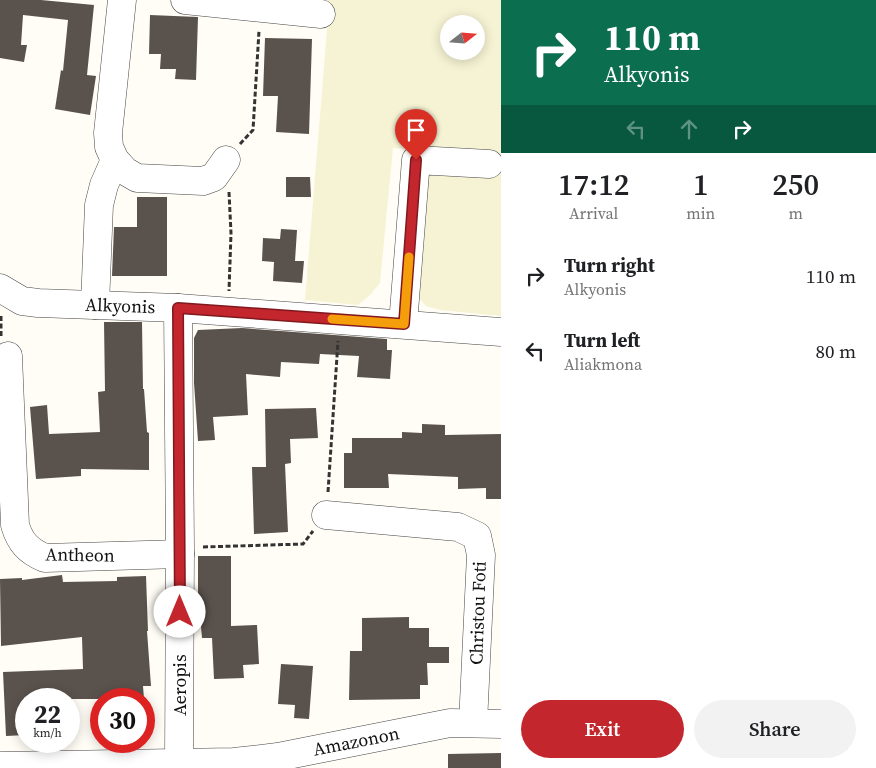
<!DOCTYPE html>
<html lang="en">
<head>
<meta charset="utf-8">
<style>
  body { margin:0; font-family:"Source Serif 4",serif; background:#f2f2f2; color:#202124; height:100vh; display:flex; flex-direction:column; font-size:19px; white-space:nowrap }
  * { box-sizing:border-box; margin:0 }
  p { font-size:16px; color:#757577 }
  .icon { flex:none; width:28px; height:28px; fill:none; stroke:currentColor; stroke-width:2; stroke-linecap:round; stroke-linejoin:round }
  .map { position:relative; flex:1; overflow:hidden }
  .details { display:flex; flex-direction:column; background:#fff; width:375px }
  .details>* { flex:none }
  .guide { background:#0b6e4f; color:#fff; overflow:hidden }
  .needle { width:32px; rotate:73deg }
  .tools { position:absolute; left:440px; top:15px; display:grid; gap:10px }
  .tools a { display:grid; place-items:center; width:45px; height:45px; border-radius:50%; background:#fff; box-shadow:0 2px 12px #0003; font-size:25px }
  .speed { position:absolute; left:15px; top:688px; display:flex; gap:10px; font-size:25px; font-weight:700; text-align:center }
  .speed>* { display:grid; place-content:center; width:65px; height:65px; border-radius:50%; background:#fff; box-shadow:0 2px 12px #0003; line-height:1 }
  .speed small { font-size:12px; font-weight:400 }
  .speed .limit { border:8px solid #d22; background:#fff; color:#111 }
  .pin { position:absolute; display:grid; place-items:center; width:42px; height:42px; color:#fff; margin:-51px -21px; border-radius:50% 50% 50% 0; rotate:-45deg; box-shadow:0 0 5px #0007 }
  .pin .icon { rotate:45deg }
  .me { position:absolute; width:55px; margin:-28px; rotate:0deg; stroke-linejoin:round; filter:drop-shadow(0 0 4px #0008) }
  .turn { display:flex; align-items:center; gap:18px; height:105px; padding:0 20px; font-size:22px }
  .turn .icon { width:65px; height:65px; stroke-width:2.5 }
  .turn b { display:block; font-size:35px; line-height:42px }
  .lanes { display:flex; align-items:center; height:48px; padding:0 20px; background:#0003; justify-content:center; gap:25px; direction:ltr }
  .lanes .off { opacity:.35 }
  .eta { display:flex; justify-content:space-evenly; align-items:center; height:85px; text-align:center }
  .eta b { font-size:30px; font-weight:600; line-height:35px }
  .primary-button { display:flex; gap:10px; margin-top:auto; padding:10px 20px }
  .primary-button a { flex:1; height:58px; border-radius:30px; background:#c4262e; color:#fff; font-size:20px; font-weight:600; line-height:58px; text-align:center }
  .primary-button a+a { background:#f2f2f2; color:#202124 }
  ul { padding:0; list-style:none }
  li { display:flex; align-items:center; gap:15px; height:75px; padding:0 20px }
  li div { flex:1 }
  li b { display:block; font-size:19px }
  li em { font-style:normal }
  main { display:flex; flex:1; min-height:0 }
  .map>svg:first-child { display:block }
</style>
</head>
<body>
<main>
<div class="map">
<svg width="501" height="768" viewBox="0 0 501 768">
  <rect width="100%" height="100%" fill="#fffdf5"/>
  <!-- farmland -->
  <path fill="#f6f3d4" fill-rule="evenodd" d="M287 0H501V316L440 310 426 306 417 296 424 181 432 172 496 156 393 148 380 283 370 295 358 305 305 300 329 5ZM449 24H476V51H449Z"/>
  <!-- building -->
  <g fill="#5a524d">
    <path d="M0 0H41L94 5 87 75 96 76 90 115 55 109 61 70 63 71 68 20 23 15 21 45H27L24 62 0 58Z"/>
    <path d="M150 15 198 17 196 80 175 79 176 69H160L161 54H149Z"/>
    <path d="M265 38 312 39 309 134 276 132 278 96H263Z"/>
    <path d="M286 177H310L311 197H286Z"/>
    <path d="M137 197H167V276H112L114 227H137Z"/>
    <path d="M281 229 297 230 295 261H304L302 283 273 281 274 262 262 261 263 238 280 239Z"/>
    <path d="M104 322H142L143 389H144L147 432 149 433V470L81 469V476L36 479 30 407 47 405 49 434 100 432 98 392 105 391Z"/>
    <path d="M242 328 387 339V350H392L390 379 357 377 359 356 320 354 319 364 281 362 280 377 246 374 248 415 213 417 215 440 198 441 194 383V338L198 330Z"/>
    <path d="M316 408 318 438 290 439 291 463 285 464 288 532 254 534 252 467H266L265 409Z"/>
    <path d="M422 424 445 425V435L501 434V499H486V488L458 489V477L388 474 389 488H344V453H352V438H402V432L422 433Z"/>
    <path d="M198 556H231V626L257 625 259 664 243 665 244 678 214 679 212 638H202L200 615H198Z"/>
    <path d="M62 575 63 582 117 581V577L146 576 148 631H147L151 686H143L144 699H26V735L6 736 3 672 83 669 82 637 1 646 0 579 22 578V580Z"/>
    <path d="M409 617V628H429V647H449V663H427L428 685H420V699L349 700 350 651H362V618Z"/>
    <path d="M281 664 313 666 309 719 294 718 295 705 278 704Z"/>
    <path d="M501 753V768H448V754Z"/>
  </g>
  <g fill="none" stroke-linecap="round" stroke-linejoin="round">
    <!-- minor casing -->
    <g stroke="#444" stroke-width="29">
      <g id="minor">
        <path d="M122 0 108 133 109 147 115 160 125 171 137 178 203 181 214 177 226 160"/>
        <path d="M185 0 321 14"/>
        <path id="s1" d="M0 288 22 301 38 303 178 308 501 332"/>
        <path d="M95 305 99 205 104 185 115 160"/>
        <path d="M178 308 180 548 179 762"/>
        <path d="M403 324 416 160 489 164"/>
        <path d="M8 356 15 525C20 542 28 551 45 558L180 554"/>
        <path d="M326 515 458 527 477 536 481 555 473 723"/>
        <path id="s2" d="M0 766 234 762 278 757 450 723 501 724"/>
      </g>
    </g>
    <!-- path -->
    <g stroke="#333" stroke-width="3" stroke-dasharray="5 2.5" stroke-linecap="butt">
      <path d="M240 144 253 130 259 31"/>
      <path d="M229 192 231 233 229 291"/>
      <path d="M1 336V315"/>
      <path d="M328 492 338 341"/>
      <path d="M203 547 303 544 313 531"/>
    </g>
    <!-- minor -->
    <use href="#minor" stroke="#fff" stroke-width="28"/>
  </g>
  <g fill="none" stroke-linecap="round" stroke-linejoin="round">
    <!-- route casing -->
    <g stroke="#7f191e" stroke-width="12">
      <path id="route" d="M180 612 178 308 404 324 416 160"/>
    </g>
    <!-- route -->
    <use href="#route" stroke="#c4262e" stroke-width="9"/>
    <!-- slow -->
    <path stroke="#f59e0b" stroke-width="9" d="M332 319 404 324 409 257"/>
  </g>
  <g text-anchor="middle" stroke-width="5" stroke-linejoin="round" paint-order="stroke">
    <!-- street labels -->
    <g font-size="18" fill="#111" stroke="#fff">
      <text dy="6" stroke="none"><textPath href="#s1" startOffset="124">Alkyonis</textPath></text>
      <text transform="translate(80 555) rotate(1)" y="6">Antheon</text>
      <text transform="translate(478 613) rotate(-88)" y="6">Christou Foti</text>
      <text transform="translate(180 685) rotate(-90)" y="6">Aeropis</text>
      <text dy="6" stroke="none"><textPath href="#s2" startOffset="358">Amazonon</textPath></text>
    </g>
  </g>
</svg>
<div class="tools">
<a><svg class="needle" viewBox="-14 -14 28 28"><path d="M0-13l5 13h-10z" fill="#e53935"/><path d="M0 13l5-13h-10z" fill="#757577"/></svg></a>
</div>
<div class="speed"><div>22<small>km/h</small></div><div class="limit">30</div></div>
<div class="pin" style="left:416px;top:160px;background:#d93025"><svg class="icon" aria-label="arrive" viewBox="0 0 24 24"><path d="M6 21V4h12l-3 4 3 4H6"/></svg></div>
<svg class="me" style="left:180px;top:612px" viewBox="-20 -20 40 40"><circle r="19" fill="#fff"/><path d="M0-13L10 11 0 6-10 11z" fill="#c4262e"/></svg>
</div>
<section class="details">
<div class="guide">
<div class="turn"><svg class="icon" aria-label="right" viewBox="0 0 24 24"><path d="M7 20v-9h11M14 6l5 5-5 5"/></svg><div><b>110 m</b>Alkyonis</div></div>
<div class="lanes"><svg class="icon off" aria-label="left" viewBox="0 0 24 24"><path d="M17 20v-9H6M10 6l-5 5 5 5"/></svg><svg class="icon off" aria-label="ahead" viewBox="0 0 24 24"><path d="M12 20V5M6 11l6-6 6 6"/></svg><svg class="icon" aria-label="right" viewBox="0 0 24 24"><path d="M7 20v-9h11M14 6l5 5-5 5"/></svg></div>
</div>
<div class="eta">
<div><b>17:12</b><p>Arrival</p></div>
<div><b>1</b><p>min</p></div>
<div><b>250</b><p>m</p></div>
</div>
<ul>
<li><svg class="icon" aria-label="right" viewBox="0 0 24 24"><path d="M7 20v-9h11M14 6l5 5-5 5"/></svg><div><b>Turn right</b><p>Alkyonis</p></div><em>110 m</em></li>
<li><svg class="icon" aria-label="left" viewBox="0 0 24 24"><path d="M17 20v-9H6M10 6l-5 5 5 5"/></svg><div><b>Turn left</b><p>Aliakmona</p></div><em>80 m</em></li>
</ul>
<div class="primary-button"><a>Exit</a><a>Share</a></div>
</section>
</main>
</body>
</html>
